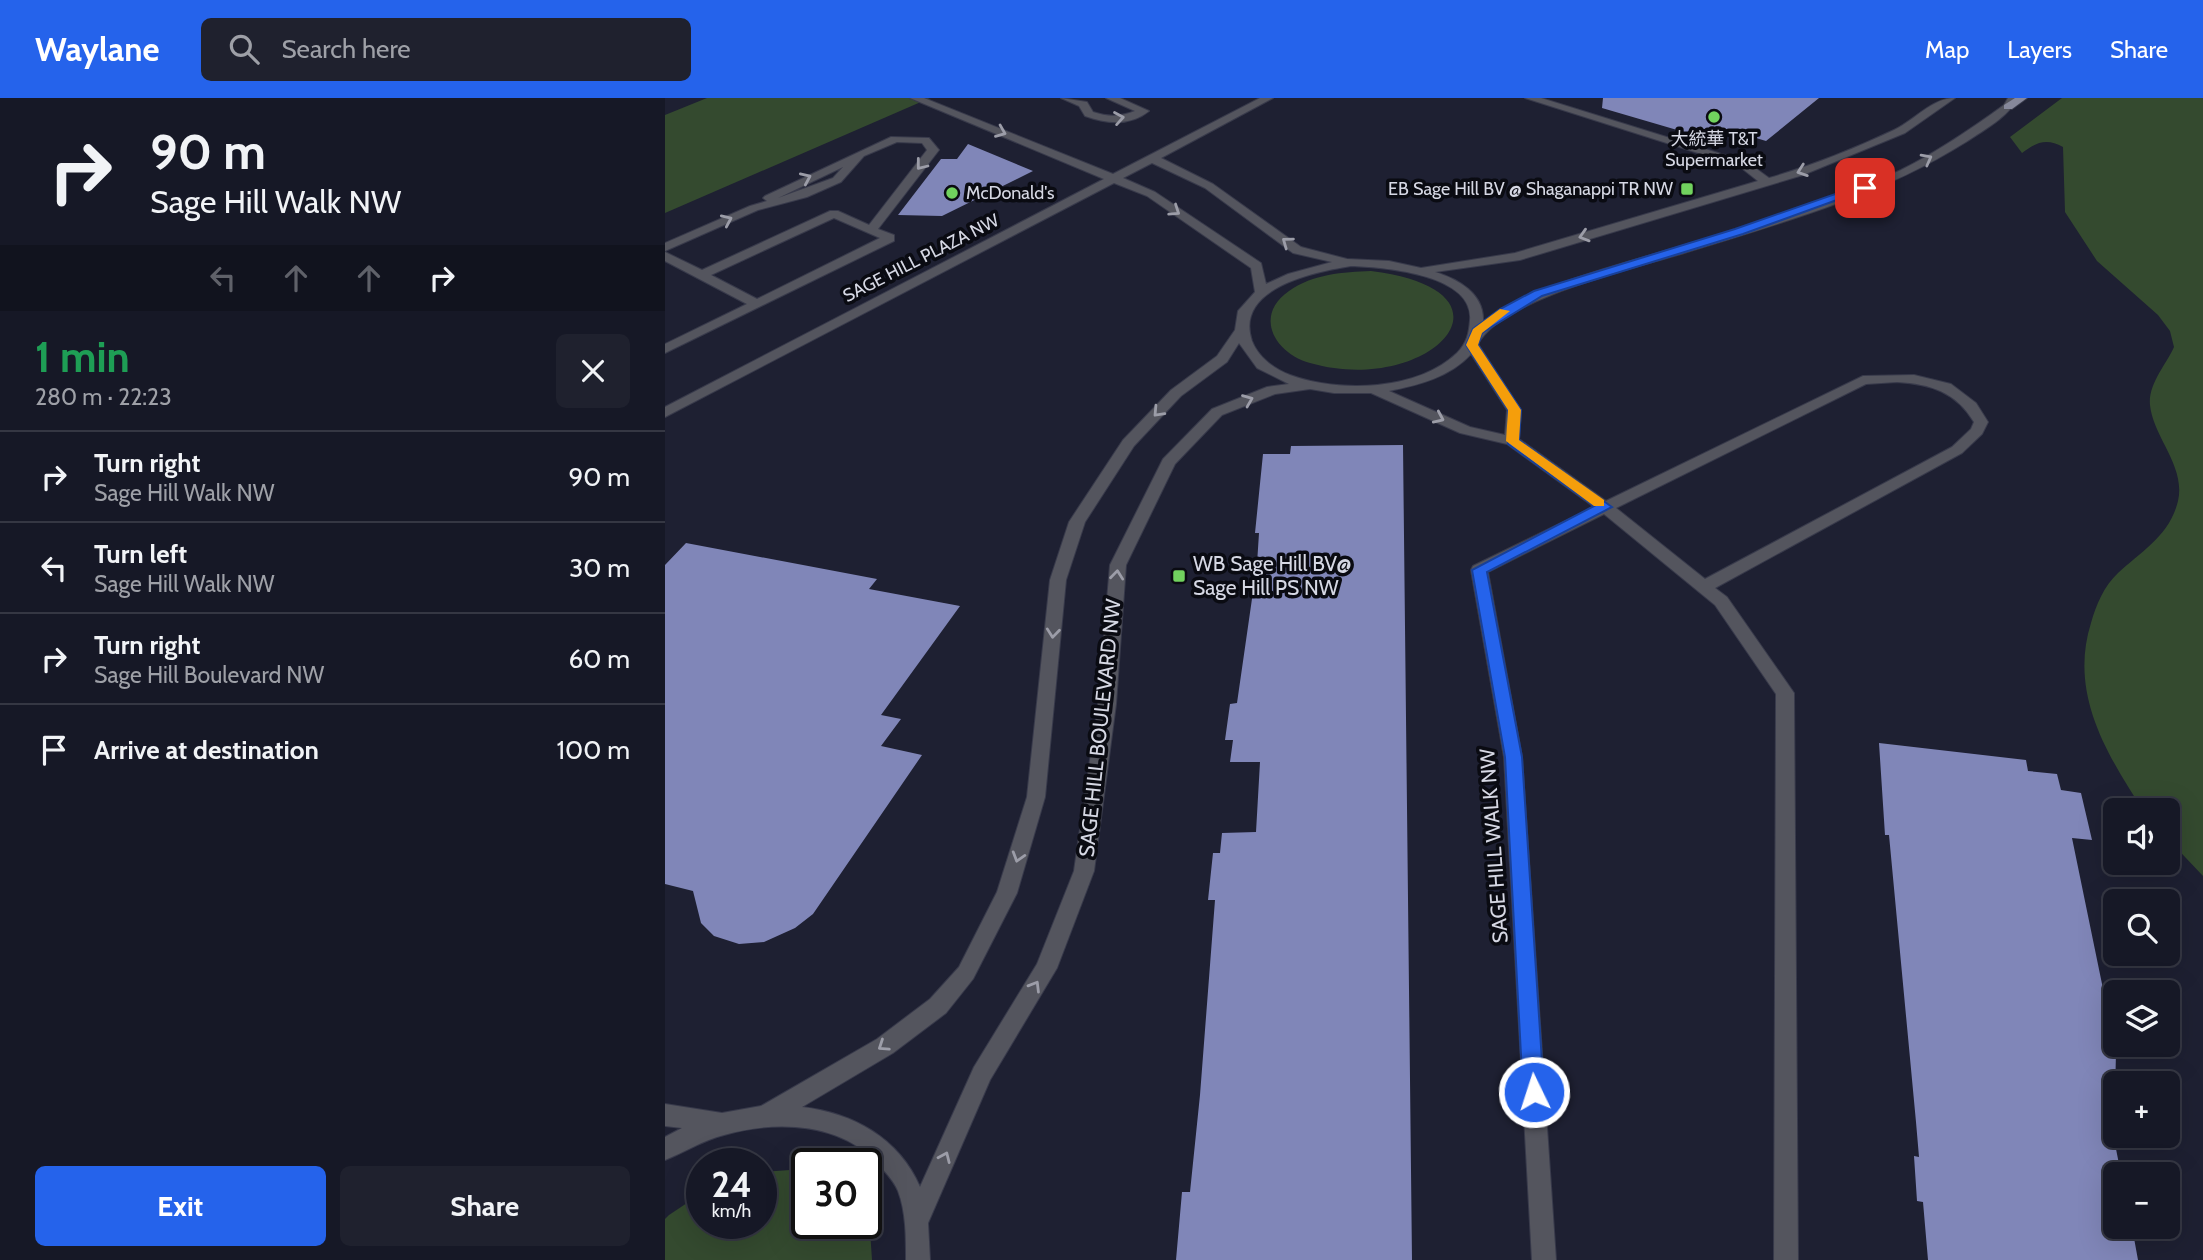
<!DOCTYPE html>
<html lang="en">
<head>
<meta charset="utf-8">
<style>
  body { margin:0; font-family:Cabin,"Noto Sans SC",sans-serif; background:#1f212e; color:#f1f3f6; height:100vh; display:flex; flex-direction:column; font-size:26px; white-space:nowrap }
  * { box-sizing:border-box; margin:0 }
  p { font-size:23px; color:#9ea0a7 }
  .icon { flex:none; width:38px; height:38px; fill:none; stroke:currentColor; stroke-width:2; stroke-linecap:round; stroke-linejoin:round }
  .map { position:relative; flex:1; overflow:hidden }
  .details { display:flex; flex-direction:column; background:#161826; width:665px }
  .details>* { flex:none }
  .guide { background:#161826; color:#f1f3f6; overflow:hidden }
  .tools { position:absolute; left:1438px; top:700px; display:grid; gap:14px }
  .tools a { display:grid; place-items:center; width:77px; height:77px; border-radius:10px; background:#161826; box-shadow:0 7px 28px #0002,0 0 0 2px #353743; font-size:35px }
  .speed { position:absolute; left:21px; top:1050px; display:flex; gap:14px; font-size:35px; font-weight:700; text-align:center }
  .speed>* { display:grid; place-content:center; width:91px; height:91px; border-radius:50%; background:#161826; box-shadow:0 7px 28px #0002,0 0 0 2px #353743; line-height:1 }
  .speed small { font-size:18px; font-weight:400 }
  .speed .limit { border:4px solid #111; border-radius:10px; background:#fff; color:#111 }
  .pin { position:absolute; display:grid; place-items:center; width:60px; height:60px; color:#fff; margin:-30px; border-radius:14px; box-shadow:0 4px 10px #0006 }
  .me { position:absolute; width:77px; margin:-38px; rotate:356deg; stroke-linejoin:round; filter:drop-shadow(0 0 5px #0008) }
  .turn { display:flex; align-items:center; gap:24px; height:147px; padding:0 35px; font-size:32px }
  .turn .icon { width:91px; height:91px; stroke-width:2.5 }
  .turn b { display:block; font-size:49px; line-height:60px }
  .lanes { display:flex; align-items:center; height:66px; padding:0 35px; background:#0003; justify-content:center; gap:35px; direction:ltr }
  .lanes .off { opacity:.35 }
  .round { display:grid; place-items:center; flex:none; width:74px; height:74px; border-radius:10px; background:#1f212e }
  .summary { display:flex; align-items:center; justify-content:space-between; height:119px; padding:0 35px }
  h1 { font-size:42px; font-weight:700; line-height:52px; color:#1e9e55 }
  .primary-button { display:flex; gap:14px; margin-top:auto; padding:14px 35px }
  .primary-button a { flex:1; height:80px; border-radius:10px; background:#2563eb; color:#fff; font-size:28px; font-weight:700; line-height:80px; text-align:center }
  .primary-button a+a { background:#1f212e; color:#f1f3f6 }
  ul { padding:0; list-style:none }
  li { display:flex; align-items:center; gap:21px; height:91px; padding:0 35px; border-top:2px solid #353743 }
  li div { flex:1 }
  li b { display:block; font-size:26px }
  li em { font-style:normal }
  header { display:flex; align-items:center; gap:42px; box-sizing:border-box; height:98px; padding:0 35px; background:#2563eb; color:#fff }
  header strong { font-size:33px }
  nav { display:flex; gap:38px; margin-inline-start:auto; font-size:24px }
  .search { width:490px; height:63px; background:#1f212e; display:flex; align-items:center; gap:18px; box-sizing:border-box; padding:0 24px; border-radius:10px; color:#9ea0a7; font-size:26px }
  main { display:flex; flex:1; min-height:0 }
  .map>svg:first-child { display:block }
</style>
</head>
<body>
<header>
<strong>Waylane</strong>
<div class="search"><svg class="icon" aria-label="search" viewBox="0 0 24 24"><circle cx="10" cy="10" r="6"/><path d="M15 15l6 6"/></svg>Search here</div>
<nav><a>Map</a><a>Layers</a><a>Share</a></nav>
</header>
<main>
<section class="details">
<div class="guide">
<div class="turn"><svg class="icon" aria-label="right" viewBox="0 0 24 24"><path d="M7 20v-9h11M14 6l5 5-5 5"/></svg><div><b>90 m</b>Sage Hill Walk NW</div></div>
<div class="lanes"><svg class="icon off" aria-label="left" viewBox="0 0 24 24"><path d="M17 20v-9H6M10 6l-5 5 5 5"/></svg><svg class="icon off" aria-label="ahead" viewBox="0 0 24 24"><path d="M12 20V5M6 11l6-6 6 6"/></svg><svg class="icon off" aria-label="ahead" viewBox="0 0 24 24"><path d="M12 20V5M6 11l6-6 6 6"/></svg><svg class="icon" aria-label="right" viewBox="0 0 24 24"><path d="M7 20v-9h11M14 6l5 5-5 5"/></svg></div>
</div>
<div class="summary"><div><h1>1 min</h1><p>280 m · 22:23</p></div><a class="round"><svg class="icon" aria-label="close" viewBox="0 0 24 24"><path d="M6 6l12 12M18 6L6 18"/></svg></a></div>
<ul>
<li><svg class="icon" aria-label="right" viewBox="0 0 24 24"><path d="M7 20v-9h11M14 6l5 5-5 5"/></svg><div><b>Turn right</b><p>Sage Hill Walk NW</p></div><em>90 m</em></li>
<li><svg class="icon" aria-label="left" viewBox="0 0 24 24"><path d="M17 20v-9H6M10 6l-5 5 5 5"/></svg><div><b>Turn left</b><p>Sage Hill Walk NW</p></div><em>30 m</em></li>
<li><svg class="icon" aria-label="right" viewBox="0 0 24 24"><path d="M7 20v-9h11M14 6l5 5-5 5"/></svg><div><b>Turn right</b><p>Sage Hill Boulevard NW</p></div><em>60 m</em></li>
<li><svg class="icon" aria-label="arrive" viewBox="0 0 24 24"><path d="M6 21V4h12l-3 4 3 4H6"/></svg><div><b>Arrive at destination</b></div><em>100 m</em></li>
</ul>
<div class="primary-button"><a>Exit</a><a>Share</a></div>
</section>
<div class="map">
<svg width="1538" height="1162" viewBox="0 0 1538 1162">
  <rect width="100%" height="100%" fill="#1e2032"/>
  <!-- green -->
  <g fill="#344a2f">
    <path d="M42 0H265L0 115V17Z"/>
    <path d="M1397 0H1538V778L1503 741V712H1478C1441 655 1404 595 1426 525 1431 507 1439 488 1453 475 1477 453 1505 437 1513 403 1521 368 1488 339 1485 307 1483 286 1501 267 1509 249L1505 233 1493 217 1432 163 1400 114 1398 49C1382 40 1371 44 1357 55L1345 39Z"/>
    <path d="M706 173C866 193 764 299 645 265 610 255 588 218 624 193 648 176 678 174 706 173Z"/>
    <path d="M125 1072 142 1076V1125H201L205 1132 207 1162H0V1121L4 1117 37 1095V1125H96V1074Z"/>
  </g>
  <!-- building -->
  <g fill="#8086b8">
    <path d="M938 0H1154L1101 43 1051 28 1036 39 937 10Z"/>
    <path d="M303 46 368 73 277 118 233 117 276 61H292Z"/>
    <path d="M738 347 747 1162H511L517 1094H525L535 997 550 802H543L548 755H555L557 735 591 734 595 664H565L568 642H560L565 606 572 605 592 466 594 435H590L598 356H625L626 348Z"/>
    <path d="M21 445 212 481 204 491 295 508 216 617 236 621 216 648 257 657 148 816 130 830 99 844 74 846 49 838 36 825 28 793 0 786V467Z"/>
    <path d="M1214 645 1361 662 1363 673 1392 676 1396 692 1416 695 1427 742 1407 740 1451 954 1449 1041 1456 1076H1451V1129H1467L1473 1162H1263L1258 1104 1252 1103 1249 1058 1254 1059 1251 1024 1224 737H1220Z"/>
  </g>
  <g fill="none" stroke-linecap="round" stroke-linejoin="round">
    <!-- minor casing -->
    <g stroke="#383a4b" stroke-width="2">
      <g id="minor">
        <path d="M245 0H259L448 76 595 0H608L496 60 548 86 636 149 682 161 724 163 756 170 850 155 1093 83 1074 68 860 0H876L1082 64 1104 80C1146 68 1189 51 1229 32 1250 22 1267 0 1290 0L1240 35 1138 77 855 162 770 174C793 181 820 196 818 224 877 185 944 170 1010 150 1086 127 1164 106 1236 72 1272 54 1306 31 1339 7L1343 0H1353C1343 19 1319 32 1301 44 1261 69 1220 88 1176 104 1125 123 1072 139 1019 155 971 170 836 201 813 246L856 312 854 341 941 403 1198 278 1249 277 1286 286 1311 305 1323 324 1317 336 1297 355 1050 490 1062 499 1129 595 1133 1162H1109L1111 596 1050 507 939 416 823 474 857 659 891 1162H867L839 659 806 472 808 468 929 409 842 346 795 335 706 295H669L645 291 610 296 557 317 510 366 461 467 451 606 429 773 392 870 325 982 263 1125 265 1162H241C241 1139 241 1114 233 1093 229 1083 221 1075 214 1067 176 1024 111 1022 59 1037 38 1042 20 1054 0 1062V1039L17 1030 0 1028V1006L57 1015 96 1008 212 941 265 901 294 869 332 794 362 699 385 482 404 424 458 342 506 292 552 258 570 232 573 213 590 194 586 170 482 98 449 85 0 319V309L439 81ZM487 65 540 90 628 155 667 164 623 176 601 186 596 165 490 94 458 80ZM686 168C717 169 809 176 805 222 804 235 802 245 792 255 752 293 674 295 625 277 609 271 593 259 587 243 569 190 649 174 686 168ZM574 245 592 270 624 286 602 289 547 311 498 361 445 467 433 606 409 773 372 866 309 969 255 1089C234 1040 188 1015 137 1009L228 955 281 915 308 881 352 795 380 699 401 482 420 424 469 348 516 298 562 264ZM806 256 842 312 840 337 805 329 724 293C754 287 785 279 806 256ZM1232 284C1266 286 1291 294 1309 324L1306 331 1287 349 1040 481 951 410 1201 286Z"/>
        <path d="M396 0 422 4 428 14C443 19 455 19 470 13L441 0H455L484 13C466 28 442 26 420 18L414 8Z"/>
        <path d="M226 39 264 40 274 52 213 131 229 137V143L0 255V246L82 206 0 163V154L37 172 165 113H173L204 127 262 52 257 45 232 44 199 58 176 84 142 99 93 112 0 153V145L85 108 102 103 98 100 100 98ZM178 69 168 80 113 100ZM169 120 215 140 92 201 46 177Z"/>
      </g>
    </g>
    <!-- major casing -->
    <g stroke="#383a4b" stroke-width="2">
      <path id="major" d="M1350 0H1362L1347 11H1339V7Z"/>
    </g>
    <!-- minor -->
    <use href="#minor" fill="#54555e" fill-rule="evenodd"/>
    <!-- major -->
    <use href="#major" fill="#86889b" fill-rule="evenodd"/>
  </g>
  <!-- one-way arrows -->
  <defs><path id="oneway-chevron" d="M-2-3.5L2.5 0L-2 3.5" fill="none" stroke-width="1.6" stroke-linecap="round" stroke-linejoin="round" transform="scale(1.75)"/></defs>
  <g stroke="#9c9da8">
    <use href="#oneway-chevron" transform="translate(454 20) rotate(-10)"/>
    <use href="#oneway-chevron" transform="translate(336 34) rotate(22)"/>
    <use href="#oneway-chevron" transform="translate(1262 61) rotate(-28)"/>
    <use href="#oneway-chevron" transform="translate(256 67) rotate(128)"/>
    <use href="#oneway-chevron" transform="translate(1137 73) rotate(161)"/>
    <use href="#oneway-chevron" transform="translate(141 80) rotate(-24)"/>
    <use href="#oneway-chevron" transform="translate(510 113) rotate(34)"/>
    <use href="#oneway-chevron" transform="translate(62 122) rotate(-24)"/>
    <use href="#oneway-chevron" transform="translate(919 138) rotate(163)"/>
    <use href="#oneway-chevron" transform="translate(622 144) rotate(-144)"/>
    <use href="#oneway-chevron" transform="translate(583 302) rotate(-22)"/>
    <use href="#oneway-chevron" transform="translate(493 314) rotate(133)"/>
    <use href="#oneway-chevron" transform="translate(774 320) rotate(24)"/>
    <use href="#oneway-chevron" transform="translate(452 477) rotate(-84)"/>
    <use href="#oneway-chevron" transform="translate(388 535) rotate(96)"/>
    <use href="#oneway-chevron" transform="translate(353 759) rotate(107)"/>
    <use href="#oneway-chevron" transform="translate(370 888) rotate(-59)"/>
    <use href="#oneway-chevron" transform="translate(218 948) rotate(146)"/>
    <use href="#oneway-chevron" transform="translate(280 1059) rotate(-66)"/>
  </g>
  <!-- route -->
  <path fill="#2563eb" stroke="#184099" stroke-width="2" d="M1196 87 1205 90 1078 136 877 198 817 235 813 247 856 312 854 342 947 409 822 474 857 659 879 994 876 1001 869 1004 861 1001 858 994 840 659 807 472 929 408 843 346V312L801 247 808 231 835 211 869 193 1070 131Z"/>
  <!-- slow -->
  <path fill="#f59e0b" d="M835 211 845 213 817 235 813 247 856 312 854 342 939 402V408H929L841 343 843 312 801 247 808 231Z"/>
  <!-- markers -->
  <g fill="#71d25e" stroke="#0a0b12" stroke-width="2.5">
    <circle cx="1049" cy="19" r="7"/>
    <rect x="1015" y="84" width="14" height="14" rx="3.5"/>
    <circle cx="287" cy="95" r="7"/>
    <rect x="507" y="471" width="14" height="14" rx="3.5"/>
  </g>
  <g text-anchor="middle" stroke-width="7" stroke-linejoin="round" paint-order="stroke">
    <!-- far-poi labels -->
    <g font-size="18" fill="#d6d8e4" stroke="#0a0b12">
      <text x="1049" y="47">大統華 T&amp;T<tspan x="1049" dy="21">Supermarket</tspan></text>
      <text x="1008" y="97" text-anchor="end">EB Sage Hill BV @ Shaganappi TR NW</text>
      <text x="301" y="101" text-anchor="start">McDonald's</text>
    </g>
    <!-- far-street labels -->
    <g font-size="18" fill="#d6d8e4" stroke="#0a0b12">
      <text transform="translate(256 160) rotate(-27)" y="6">SAGE HILL PLAZA NW</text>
    </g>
    <!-- poi labels -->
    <g font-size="21" fill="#d6d8e4" stroke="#0a0b12" text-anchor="start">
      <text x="528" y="473">WB Sage Hill BV@<tspan x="528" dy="24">Sage Hill PS NW</tspan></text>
    </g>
    <!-- street labels -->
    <g font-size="21" fill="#d6d8e4" stroke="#0a0b12">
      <text transform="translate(435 630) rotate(-84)" y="7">SAGE HILL BOULEVARD NW</text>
      <text transform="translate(829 748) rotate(-94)" y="7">SAGE HILL WALK NW</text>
    </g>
  </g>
</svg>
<div class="tools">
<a><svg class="icon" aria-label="sound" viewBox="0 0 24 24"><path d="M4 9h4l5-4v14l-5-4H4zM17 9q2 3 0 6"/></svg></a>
<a><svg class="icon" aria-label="search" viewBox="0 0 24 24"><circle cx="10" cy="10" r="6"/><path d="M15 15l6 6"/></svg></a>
<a><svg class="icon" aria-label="layers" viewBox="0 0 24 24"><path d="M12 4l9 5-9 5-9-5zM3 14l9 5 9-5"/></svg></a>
<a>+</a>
<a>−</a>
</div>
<div class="speed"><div>24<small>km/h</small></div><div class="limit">30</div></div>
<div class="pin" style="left:1200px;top:90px;background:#d93025"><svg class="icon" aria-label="arrive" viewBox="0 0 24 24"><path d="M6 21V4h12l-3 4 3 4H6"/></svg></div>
<svg class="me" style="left:869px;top:994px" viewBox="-20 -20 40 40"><circle r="17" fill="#2563eb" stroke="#fff" stroke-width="3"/><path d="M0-11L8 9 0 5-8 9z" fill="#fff"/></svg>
</div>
</main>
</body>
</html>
